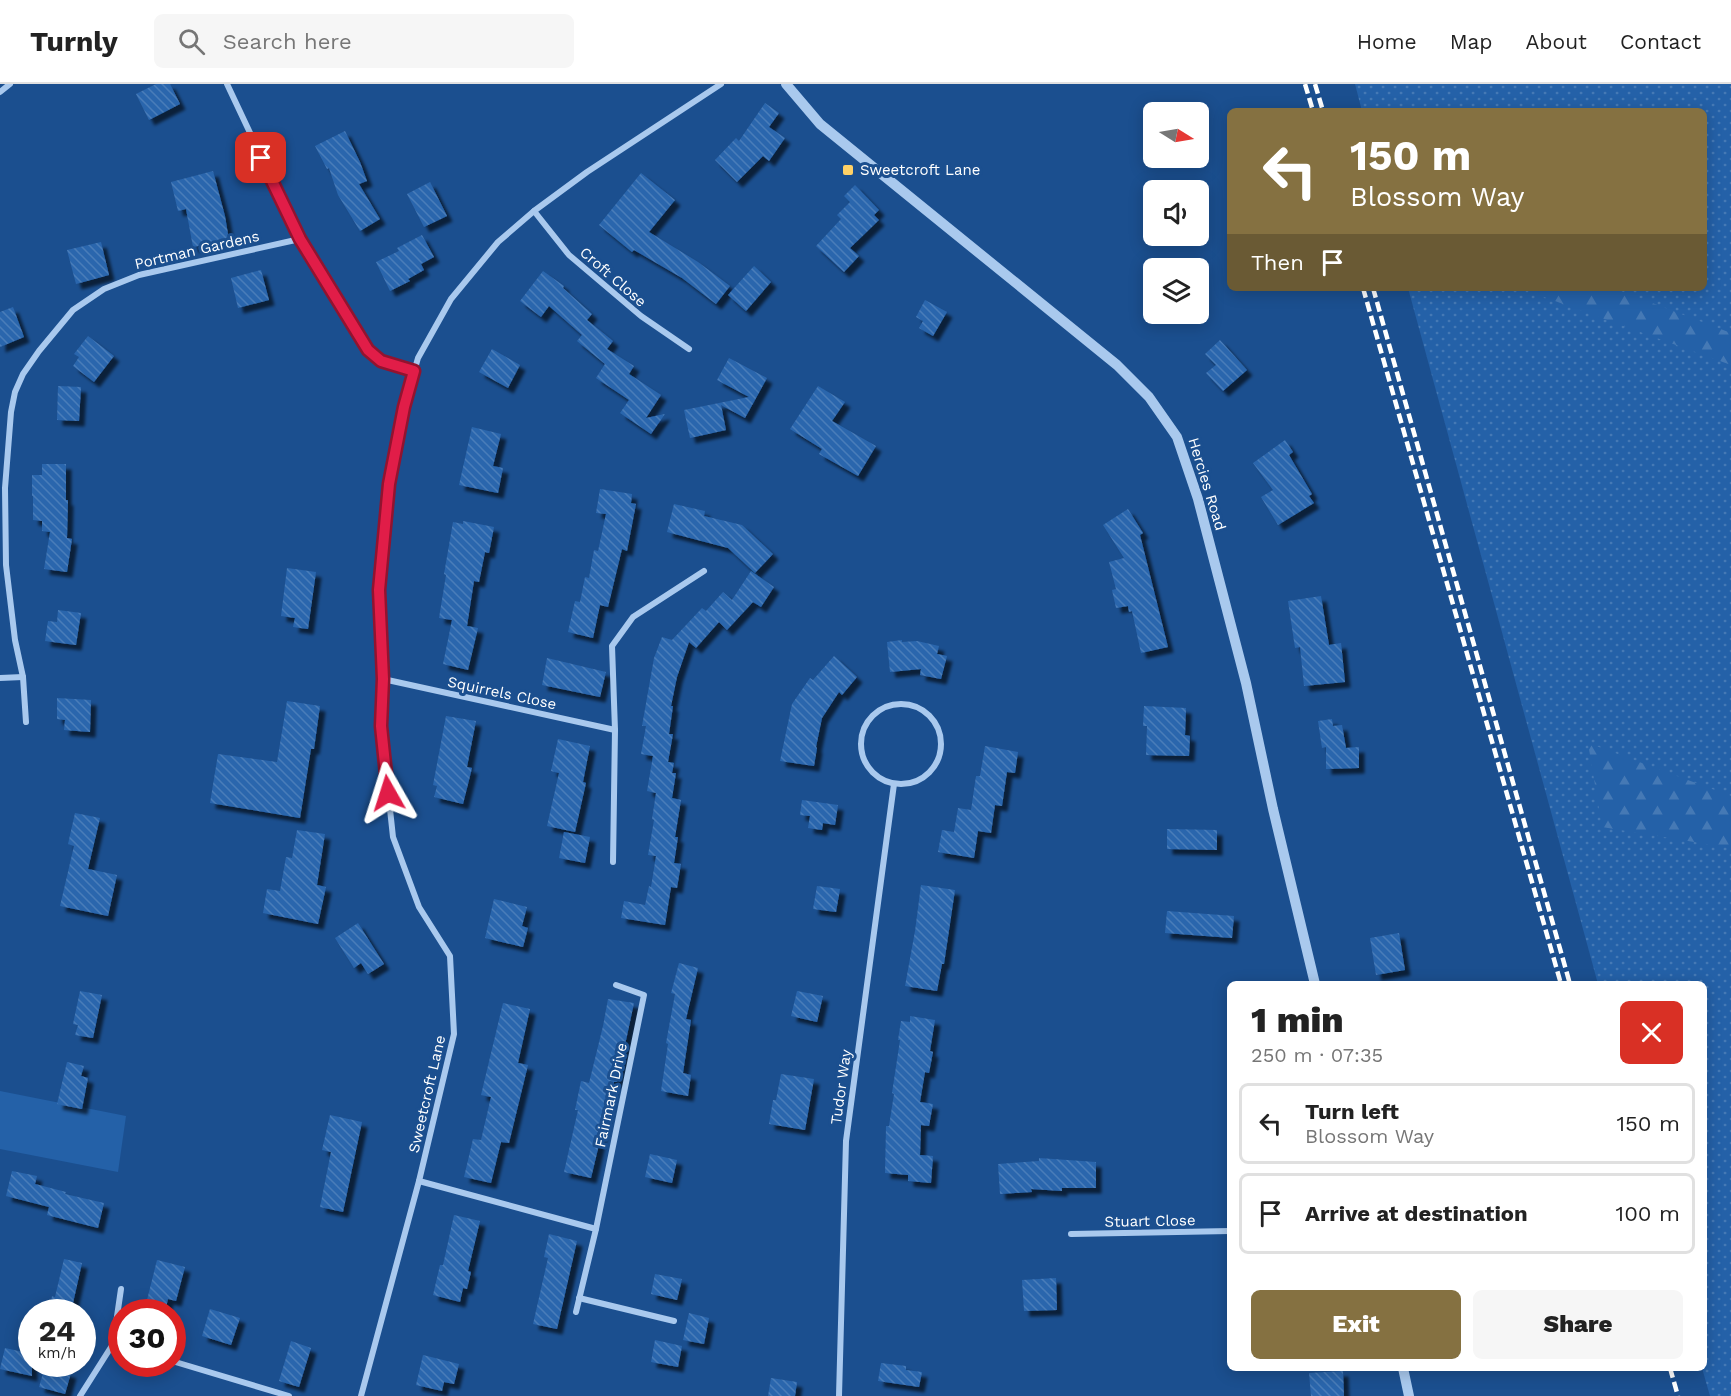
<!DOCTYPE html>
<html lang="en">
<head>
<meta charset="utf-8">
<style>
  body { margin:0; font-family:"Work Sans",sans-serif; background:#f6f6f6; color:#222; height:100vh; display:flex; flex-direction:column; font-size:22px; white-space:nowrap }
  * { box-sizing:border-box; margin:0 }
  p { font-size:20px; color:#767676 }
  .icon { flex:none; width:33px; height:33px; fill:none; stroke:currentColor; stroke-width:2; stroke-linecap:round; stroke-linejoin:round }
  .map { position:relative; flex:1; overflow:hidden }
  .panel { position:absolute; left:1227px; top:897px; width:480px; height:390px; display:flex; flex-direction:column; background:#fff; border-radius:9px; box-shadow:0 3px 15px #0003 }
  .panel>* { flex:none }
  .banner { position:absolute; left:1227px; top:24px; width:480px; height:183px; border-radius:9px; box-shadow:0 3px 15px #0003; background:#857141; color:#fff; overflow:hidden }
  .needle { width:39px; rotate:101deg }
  .controls { position:absolute; left:1143px; top:18px; display:grid; gap:12px }
  .controls a { display:grid; place-items:center; width:66px; height:66px; border-radius:9px; background:#fff; box-shadow:0 3px 15px #0003; font-size:30px }
  .speed { position:absolute; left:18px; top:1215px; display:flex; gap:12px; font-size:30px; font-weight:700; text-align:center }
  .speed>* { display:grid; place-content:center; width:78px; height:78px; border-radius:50%; background:#fff; box-shadow:0 3px 15px #0003; line-height:1 }
  .speed small { font-size:15px; font-weight:400 }
  .speed .limit { border:9px solid #d22; background:#fff; color:#111 }
  .pin { position:absolute; display:grid; place-items:center; width:51px; height:51px; color:#fff; margin:-26px; border-radius:12px; box-shadow:0 3px 9px #0006 }
  .me { position:absolute; width:66px; margin:-33px; rotate:354deg; stroke-linejoin:round; filter:drop-shadow(0 0 4px #0008) }
  .turn { display:flex; align-items:center; gap:21px; height:126px; padding:0 24px; font-size:27px }
  .turn .icon { width:78px; height:78px; stroke-width:2.5 }
  .turn b { display:block; font-size:42px; line-height:51px }
  .then { display:flex; align-items:center; height:57px; padding:0 24px; background:#0003; gap:12px; font-size:22px }
  .round { display:grid; place-items:center; flex:none; width:63px; height:63px; border-radius:9px; background:#f6f6f6 }
  .headline { display:flex; align-items:center; justify-content:space-between; height:102px; padding:0 24px }
  h1 { font-size:36px; font-weight:800; line-height:45px }
  .button { display:flex; gap:12px; margin-top:auto; padding:12px 24px }
  .button a { flex:1; height:69px; border-radius:9px; background:#857141; color:#fff; font-size:24px; font-weight:800; line-height:69px; text-align:center }
  .button a+a { background:#f6f6f6; color:#222 }
  ul { padding:0; list-style:none }
  li { display:flex; align-items:center; gap:18px; height:81px; margin:0 12px 9px; padding:0 12px; border:3px solid #e0e0e0; border-radius:9px }
  li div { flex:1 }
  li b { display:block; font-size:22px }
  li em { font-style:normal }
  header { display:flex; align-items:center; gap:36px; box-sizing:border-box; height:84px; padding:0 30px; background:#fff; border-bottom:2px solid #e0e0e0 }
  header strong { font-size:28px }
  nav { display:flex; gap:33px; margin-inline-start:auto; font-size:21px }
  .search { width:420px; height:54px; background:#f6f6f6; display:flex; align-items:center; gap:15px; box-sizing:border-box; padding:0 21px; border-radius:9px; color:#767676; font-size:22px }
  .map>svg:first-child { display:block }
</style>
</head>
<body>
<header>
<strong>Turnly</strong>
<div class="search"><svg class="icon" aria-label="search" viewBox="0 0 24 24"><circle cx="10" cy="10" r="6"/><path d="M15 15l6 6"/></svg>Search here</div>
<nav><a>Home</a><a>Map</a><a>About</a><a>Contact</a></nav>
</header>
<div class="map">
<svg width="1731" height="1312" viewBox="0 0 1731 1312">
  <defs>
    <pattern id="grass-dots" width="8" height="8" patternUnits="userSpaceOnUse" patternTransform="scale(1.5)"><rect width="8" height="8" fill="#2461a8"/><path d="M2 2h.1M6 6h.1" fill="none" stroke="#4579b5" stroke-width="1.8" stroke-linecap="round"/></pattern>
    <pattern id="forest-firs" width="22" height="20" patternUnits="userSpaceOnUse" patternTransform="scale(1.5)"><rect width="22" height="20" fill="#2461a8"/><path d="M5 1l3.5 6h-7zM16 11l3.5 6h-7z" fill="#4579b5"/></pattern>
    <pattern id="building-back-hatch" width="6" height="6" patternUnits="userSpaceOnUse" patternTransform="scale(1.5)"><rect width="6" height="6" fill="#2a66ad"/><path d="M-1 5l2 2M0 0l6 6M5-1l2 2" fill="none" stroke="#4a7db9"/></pattern>
    <filter id="shadow"><feDropShadow dx="5.5" dy="5.5" stdDeviation="1.5" flood-color="#0009"/></filter>
  </defs>
  <rect width="100%" height="100%" fill="#1b4f8f"/>
  <!-- grass -->
  <path fill="url(#grass-dots)" d="M1355 0H1731V1312H1710L1702 1284H1704V900H1598L1408 204H1704V27H1362Z"/>
  <!-- forest -->
  <g fill="url(#forest-firs)">
    <path d="M1519 204H1613L1731 249V281Z"/>
    <path d="M1588 659 1731 712V764L1602 743Z"/>
  </g>
  <!-- park -->
  <path fill="#2461a8" d="M0 1007 126 1032 118 1088 0 1065Z"/>
  <!-- building -->
  <g fill="url(#building-back-hatch)" filter="url(#shadow)">
    <path d="M156 0H170L180 20 149 36 136 10Z"/>
    <path d="M765 19 779 29 769 43 785 54 769 77 763 72 737 98 715 76 736 54 739 57Z"/>
    <path d="M345 47 360 78 367 97 359 100 380 135 360 147 338 111 329 84 327 85 315 62Z"/>
    <path d="M213 87 225 132 229 156 193 163 186 125 178 127 171 98Z"/>
    <path d="M641 89 675 116 649 148 698 178 730 202 716 220 682 194 634 166 632 168 599 141Z"/>
    <path d="M430 98 447 132 424 143 407 110Z"/>
    <path d="M855 101 879 126 874 131 879 136 850 164 859 172 844 188 816 162 841 135 837 131 850 118 844 112Z"/>
    <path d="M422 151 434 173 421 180 424 186 408 195 410 197 390 207 376 178 399 167 397 164Z"/>
    <path d="M101 158 109 191 76 200 67 166Z"/>
    <path d="M754 182 771 198 746 227 728 211Z"/>
    <path d="M261 186 269 216 238 224 231 194Z"/>
    <path d="M543 187 564 202 563 204 592 230 587 236 613 257 607 265 634 282 629 290 661 311 646 334 665 330 651 350 620 329 629 316 596 294 605 280 577 257 582 251 549 222 541 233 520 217Z"/>
    <path d="M925 216 947 228 933 252 919 244 923 237 916 233Z"/>
    <path d="M13 223 24 253 0 263V228Z"/>
    <path d="M88 252 114 272 94 298 73 282 79 273 74 270Z"/>
    <path d="M1220 256 1247 286 1223 307 1206 289 1216 281 1205 270Z"/>
    <path d="M492 265 520 281 508 304 479 288Z"/>
    <path d="M729 274 767 294 745 334 721 321 726 346 690 354 684 326 749 313 717 296Z"/>
    <path d="M58 302 81 303 79 337 57 336Z"/>
    <path d="M818 302 845 318 832 337 876 362 858 392 819 370 822 365 790 345Z"/>
    <path d="M472 343 501 350 493 382 503 384 498 409 459 401Z"/>
    <path d="M1285 356 1293 368 1289 371 1312 410 1309 412 1314 419 1278 441 1261 413 1273 406 1253 379Z"/>
    <path d="M42 380H66V416H68L67 454 72 455 67 488 44 485 50 448 42 447V437L33 436V412H32V391H42Z"/>
    <path d="M600 405 632 410 631 419 636 420 627 467 622 465 608 523 600 521 593 554 568 548 575 517 580 518 585 493 589 494 594 466 598 467 606 430 596 429Z"/>
    <path d="M674 420 705 427 704 432 742 441 773 470 755 489 728 464 667 448Z"/>
    <path d="M1128 425 1143 449 1140 451 1168 563 1141 569 1132 527 1129 528 1128 522 1116 524 1112 506 1116 505 1109 478 1124 474 1103 441Z"/>
    <path d="M463 437 494 443 489 469 485 468 479 498 474 497 467 542 478 544 468 586 443 580 452 536 439 534 446 491 444 490 453 438 463 440Z"/>
    <path d="M287 484 316 488 308 545 293 543 295 534 281 532Z"/>
    <path d="M751 487 774 503 761 523 753 518 727 546 719 538 696 564 689 558 677 593 671 622H673L669 650H673L668 678 674 679 672 689H676L672 714 681 716 675 753H678L674 779 681 780 677 804 671 803 665 841 621 834 624 817 645 821 649 802 651 803 656 772 648 771 654 736 652 735 656 709 647 707 653 672 641 670 646 642H642L654 574 662 553 672 556 702 524 706 527 723 508 732 516Z"/>
    <path d="M1321 512 1329 561 1341 559 1345 598 1304 602 1300 563 1295 564 1288 517Z"/>
    <path d="M58 526 81 529 76 561 45 557 48 537 57 538Z"/>
    <path d="M902 556V558L917 557 939 562 937 570 947 572 941 595 920 591 921 585 890 588 887 558Z"/>
    <path d="M834 572 857 593 842 611 839 608 822 634 816 663 817 664 814 682 780 677 792 620 810 594 813 596Z"/>
    <path d="M547 574 606 588 600 613 542 601Z"/>
    <path d="M57 614 91 616 90 648 64 646 65 636 57 635Z"/>
    <path d="M287 617 320 622 314 665H311L300 734 210 719 218 670 277 678Z"/>
    <path d="M1144 622 1186 624 1185 651 1190 652 1189 672 1146 671 1147 642H1143Z"/>
    <path d="M446 632 476 637 467 683 472 684 463 720 434 713 437 702 433 701Z"/>
    <path d="M1332 635 1333 642 1342 641 1346 664 1359 663V684L1326 685V663L1322 664 1318 637Z"/>
    <path d="M558 655 590 662 583 698 586 699 575 748 547 742 559 689 551 687Z"/>
    <path d="M985 662 1018 668 1015 689 1007 688 1002 722 995 721 991 749 978 747 974 774 938 768 942 746 954 748 958 724 971 726 976 692H980Z"/>
    <path d="M802 716 838 721 835 741 823 739 822 746 808 744 810 732 800 731Z"/>
    <path d="M75 729 100 734 88 785 117 791 108 832 60 822 74 762 68 760Z"/>
    <path d="M1167 745 1217 746V766L1167 765Z"/>
    <path d="M297 746 325 750 317 801 326 803 318 840 263 829 267 805 280 807 286 773 292 774Z"/>
    <path d="M564 748 590 753 585 779 559 774Z"/>
    <path d="M921 801 955 806 944 880H942L937 907 905 902 915 847Z"/>
    <path d="M817 802 840 805 836 828 813 825Z"/>
    <path d="M494 815 527 823 522 842 528 844 523 863 485 854Z"/>
    <path d="M1167 827 1234 832 1232 854 1165 849Z"/>
    <path d="M358 839 384 880 368 890 361 879 354 884 335 854Z"/>
    <path d="M1399 849 1405 886 1376 891 1370 854Z"/>
    <path d="M679 879 698 884 686 935 691 936 683 989 691 991 688 1012 661 1007 668 960 666 959 675 910 671 909Z"/>
    <path d="M80 907 102 911 93 954 75 951 78 941 73 940Z"/>
    <path d="M797 907 823 912 817 938 791 932Z"/>
    <path d="M608 915 634 919 622 975 617 998H614L591 1094 564 1088 578 1026H575L581 997 589 999 603 942Z"/>
    <path d="M503 919 530 925 518 979 528 981 509 1059 501 1058 491 1099 464 1093 473 1055 481 1056 491 1013 481 1011Z"/>
    <path d="M910 932 935 936 930 967 933 968 929 989 925 988 920 1018 933 1020 929 1042 921 1041 920 1071 933 1072 931 1099 908 1097V1091L885 1089 886 1042H889L894 1010 892 1009 900 956H898L901 937 910 938Z"/>
    <path d="M67 978 84 982 81 992 88 994 82 1025 57 1020Z"/>
    <path d="M781 990 814 995 805 1046 769 1040 773 1016H776Z"/>
    <path d="M330 1031 362 1038 343 1128 320 1123 331 1068 322 1066Z"/>
    <path d="M650 1070 677 1076 672 1099 645 1093Z"/>
    <path d="M1039 1074 1096 1078V1104H1062V1107L1031 1105 1032 1108 1000 1110 998 1080 1039 1077Z"/>
    <path d="M12 1087 37 1092 35 1100 66 1108 65 1110 104 1119 98 1144 47 1131 49 1123 6 1112Z"/>
    <path d="M454 1131 480 1137 468 1187 471 1188 467 1205 463 1204 460 1218 433 1211 440 1181H443Z"/>
    <path d="M549 1150 577 1157 557 1245 533 1240 548 1174 544 1173Z"/>
    <path d="M64 1175 82 1179 71 1228H49L52 1212 55 1213Z"/>
    <path d="M157 1176 185 1183 176 1217 168 1215 165 1228H144Z"/>
    <path d="M655 1190 682 1195 677 1216 651 1210Z"/>
    <path d="M1056 1194 1057 1226 1024 1227 1022 1196Z"/>
    <path d="M210 1225 240 1234 231 1261 202 1252Z"/>
    <path d="M689 1229 709 1234 704 1260 683 1256Z"/>
    <path d="M655 1256 682 1262 678 1283 651 1278Z"/>
    <path d="M291 1257 311 1264 299 1303 279 1297Z"/>
    <path d="M5 1264 32 1270V1292L0 1285Z"/>
    <path d="M423 1271 459 1280 454 1300 444 1298 442 1307 416 1301Z"/>
    <path d="M881 1279 906 1282V1286L922 1288 919 1303 878 1297Z"/>
    <path d="M45 1282 71 1289 65 1310 39 1303Z"/>
    <path d="M1343 1287 1344 1312H1311L1309 1289Z"/>
    <path d="M771 1294 797 1298 795 1312H768Z"/>
  </g>
  <g fill="none" stroke-linecap="round" stroke-linejoin="round">
    <!-- minor -->
    <g stroke="#a9c9ee" stroke-width="6">
      <path d="M227 0 300 155 368 266 381 277 414 287"/>
      <path d="M0 8 10 0"/>
      <path d="M534 127 569 171 641 232 689 265"/>
      <path d="M0 594 23 593"/>
      <path d="M383 595 615 646"/>
      <circle cx="901" cy="660" r="40"/>
      <path d="M26 638 23 593 15 556 6 481 5 404 11 328 15 308 23 290 39 267 73 226 104 205 139 191 300 155"/>
      <path d="M613 778 615 646 612 562 633 533 704 487"/>
      <path d="M419 1097 596 1145"/>
      <path d="M1071 1150 1230 1147"/>
      <path d="M579 1214 674 1237"/>
      <path d="M576 1228 596 1145 644 911 616 901"/>
      <path d="M113 1260 121 1205"/>
      <path d="M172 1277 289 1312"/>
      <path d="M80 1312 113 1260 122 1262"/>
      <path d="M361 1312 419 1097 454 950 450 872 419 823 393 753 381 642 383 595 379 506 389 400 404 323 418 274 451 215 498 158 534 127 587 88 721 0"/>
      <path d="M839 1312 846 1057 894 700"/>
    </g>
    <!-- tertiary -->
    <g stroke="#a9c9ee" stroke-width="10">
      <path d="M786 0 820 40 1117 281 1149 313 1177 353 1198 415 1246 599 1273 725 1315 900"/>
      <path d="M1403 1284 1409 1312"/>
    </g>
    <!-- rail -->
    <g stroke="#fff" stroke-width="4.5" stroke-dasharray="10 4.5" stroke-linecap="butt">
      <path d="M1305 0 1313 27"/>
      <path d="M1315 0 1323 27"/>
      <path d="M1363 204 1561 900"/>
      <path d="M1373 204 1570 900"/>
      <path d="M1670 1284 1678 1312"/>
    </g>
  </g>
  <g fill="none" stroke-linecap="round" stroke-linejoin="round">
    <!-- route casing -->
    <g stroke="#92132f" stroke-width="15">
      <path id="route" d="M261 74 300 155 368 266 381 277 414 287 404 323 389 400 379 506 383 595 381 642 388 709"/>
    </g>
    <!-- route -->
    <use href="#route" stroke="#e11d48" stroke-width="10"/>
  </g>
  <!-- markers -->
  <rect fill="#ffd166" stroke="#1b4f8f" stroke-width="2" x="842" y="80" width="12" height="12" rx="3"/>
  <g text-anchor="middle" stroke-width="6" stroke-linejoin="round" paint-order="stroke">
    <!-- poi labels -->
    <g font-size="15" fill="#fff" stroke="#1b4f8f" text-anchor="start">
      <text x="860" y="91">Sweetcroft Lane</text>
    </g>
    <!-- street labels -->
    <g font-size="15" fill="#fff" stroke="#1b4f8f">
      <text transform="translate(197 166) rotate(-13)" y="5">Portman Gardens</text>
      <text transform="translate(613 193) rotate(41)" y="5">Croft Close</text>
      <text transform="translate(1207 400) rotate(73)" y="5">Hercies Road</text>
      <text transform="translate(502 609) rotate(12)" y="5">Squirrels Close</text>
      <text transform="translate(841 1003) rotate(-82)" y="5">Tudor Way</text>
      <text transform="translate(427 1010) rotate(-77)" y="5">Sweetcroft Lane</text>
      <text transform="translate(611 1011) rotate(-78)" y="5">Fairmark Drive</text>
      <text transform="translate(1150 1137) rotate(-1)" y="5">Stuart Close</text>
    </g>
  </g>
</svg>
<div class="controls">
<a><svg class="needle" viewBox="-14 -14 28 28"><path d="M0-13l5 13h-10z" fill="#e53935"/><path d="M0 13l5-13h-10z" fill="#767676"/></svg></a>
<a><svg class="icon" aria-label="sound" viewBox="0 0 24 24"><path d="M4 9h4l5-4v14l-5-4H4zM17 9q2 3 0 6"/></svg></a>
<a><svg class="icon" aria-label="layers" viewBox="0 0 24 24"><path d="M12 4l9 5-9 5-9-5zM3 14l9 5 9-5"/></svg></a>
</div>
<div class="speed"><div>24<small>km/h</small></div><div class="limit">30</div></div>
<div class="pin" style="left:261px;top:74px;background:#d93025"><svg class="icon" aria-label="arrive" viewBox="0 0 24 24"><path d="M6 21V4h12l-3 4 3 4H6"/></svg></div>
<svg class="me" style="left:388px;top:709px" viewBox="-20 -20 40 40"><path d="M0-17L14 15 0 8-14 15z" fill="#e11d48" stroke="#fff" stroke-width="4"/></svg>
<div class="banner">
<div class="turn"><svg class="icon" aria-label="left" viewBox="0 0 24 24"><path d="M17 20v-9H6M10 6l-5 5 5 5"/></svg><div><b>150 m</b>Blossom Way</div></div>
<div class="then">Then<svg class="icon" aria-label="arrive" viewBox="0 0 24 24"><path d="M6 21V4h12l-3 4 3 4H6"/></svg></div>
</div>
<section class="panel">
<div class="headline"><div><h1>1 min</h1><p>250 m · 07:35</p></div><a class="round" style="background:#d93025;color:#fff"><svg class="icon" aria-label="close" viewBox="0 0 24 24"><path d="M6 6l12 12M18 6L6 18"/></svg></a></div>
<ul>
<li><svg class="icon" aria-label="left" viewBox="0 0 24 24"><path d="M17 20v-9H6M10 6l-5 5 5 5"/></svg><div><b>Turn left</b><p>Blossom Way</p></div><em>150 m</em></li>
<li><svg class="icon" aria-label="arrive" viewBox="0 0 24 24"><path d="M6 21V4h12l-3 4 3 4H6"/></svg><div><b>Arrive at destination</b></div><em>100 m</em></li>
</ul>
<div class="button"><a>Exit</a><a>Share</a></div>
</section>
</div>
</body>
</html>
